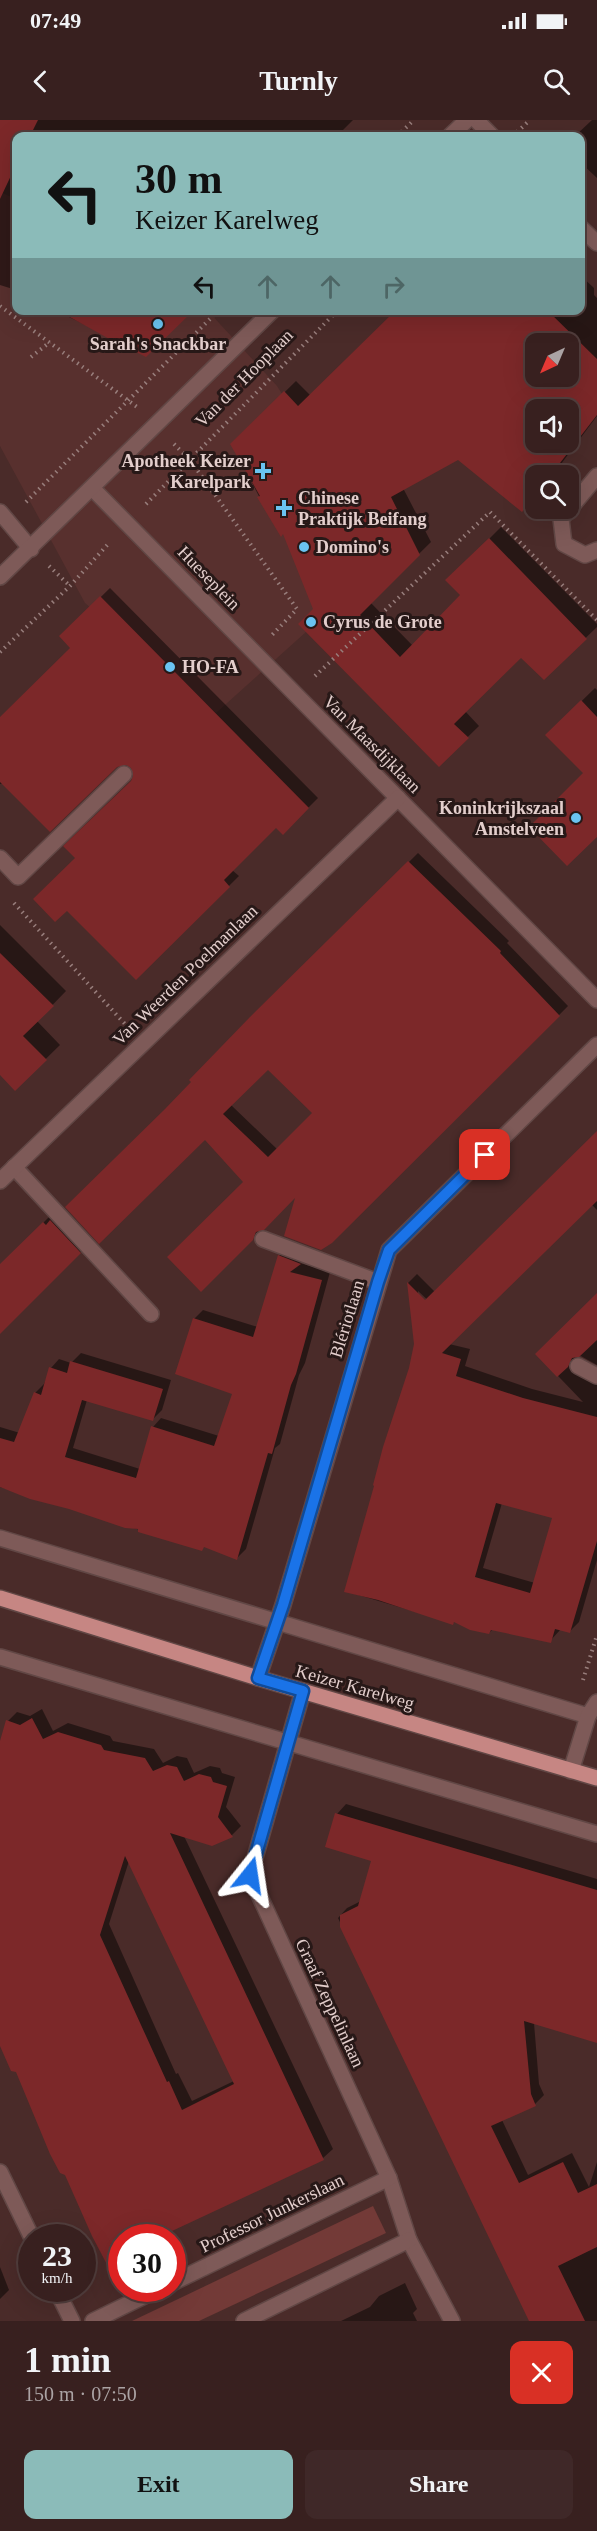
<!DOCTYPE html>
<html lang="en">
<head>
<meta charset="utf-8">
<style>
  body { margin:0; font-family:Georgia,serif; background:#3f2828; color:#f1f3f6; height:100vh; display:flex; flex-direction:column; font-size:22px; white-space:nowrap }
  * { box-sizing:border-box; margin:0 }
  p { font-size:20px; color:#aba3a4 }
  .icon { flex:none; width:33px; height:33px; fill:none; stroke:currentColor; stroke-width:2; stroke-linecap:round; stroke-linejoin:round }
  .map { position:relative; height:2201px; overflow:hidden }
  .details { display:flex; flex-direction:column; background:#38201f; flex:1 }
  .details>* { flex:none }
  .top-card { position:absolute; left:12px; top:12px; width:573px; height:183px; border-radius:12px; box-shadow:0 6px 24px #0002,0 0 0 2px #523e3d; background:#8bbbb9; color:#111; overflow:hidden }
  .needle { width:39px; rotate:224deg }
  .buttons { position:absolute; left:525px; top:213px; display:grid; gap:12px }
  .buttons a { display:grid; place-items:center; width:54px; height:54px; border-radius:12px; background:#38201f; box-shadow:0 6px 24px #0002,0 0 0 2px #523e3d; font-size:30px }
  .speed { position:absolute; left:18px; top:2104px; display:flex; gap:12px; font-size:30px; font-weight:700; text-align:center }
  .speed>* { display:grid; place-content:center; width:78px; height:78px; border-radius:50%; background:#38201f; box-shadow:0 6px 24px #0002,0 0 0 2px #523e3d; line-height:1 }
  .speed small { font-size:15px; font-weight:400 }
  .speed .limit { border:9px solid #d22; background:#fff; color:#111 }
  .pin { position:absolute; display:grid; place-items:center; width:51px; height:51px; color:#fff; margin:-26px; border-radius:12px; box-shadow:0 3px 9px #0006 }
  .me { position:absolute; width:66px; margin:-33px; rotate:15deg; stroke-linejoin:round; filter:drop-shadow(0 0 4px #0008) }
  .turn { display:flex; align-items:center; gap:21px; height:126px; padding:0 24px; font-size:27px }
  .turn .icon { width:78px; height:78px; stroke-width:2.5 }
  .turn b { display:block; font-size:42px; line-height:51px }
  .lanes { display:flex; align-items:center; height:57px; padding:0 24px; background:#0003; justify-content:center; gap:30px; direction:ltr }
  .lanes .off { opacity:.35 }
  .round { display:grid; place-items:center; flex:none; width:63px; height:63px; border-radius:12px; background:#3f2828 }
  .overview { display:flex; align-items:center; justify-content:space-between; height:102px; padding:0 24px }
  h1 { font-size:36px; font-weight:600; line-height:45px }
  .action { display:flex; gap:12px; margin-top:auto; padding:12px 24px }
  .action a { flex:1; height:69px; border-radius:12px; background:#8bbbb9; color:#111; font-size:24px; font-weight:600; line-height:69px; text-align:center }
  .action a+a { background:#3f2828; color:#f1f3f6 }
  .status { display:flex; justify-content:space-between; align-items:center; height:42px; padding:0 30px; background:#38201f; direction:ltr }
  .status svg { height:16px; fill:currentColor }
  header { display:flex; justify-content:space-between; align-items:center; height:78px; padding:0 24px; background:#38201f; font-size:27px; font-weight:600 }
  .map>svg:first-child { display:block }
</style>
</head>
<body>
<div class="status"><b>07:49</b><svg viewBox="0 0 49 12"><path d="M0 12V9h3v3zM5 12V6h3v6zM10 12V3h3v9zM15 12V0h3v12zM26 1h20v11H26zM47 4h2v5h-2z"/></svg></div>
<header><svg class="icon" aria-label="back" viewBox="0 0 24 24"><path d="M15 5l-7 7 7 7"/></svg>Turnly<svg class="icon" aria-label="search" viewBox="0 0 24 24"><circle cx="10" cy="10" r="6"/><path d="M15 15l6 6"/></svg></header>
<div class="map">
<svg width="597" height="2201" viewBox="0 0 597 2201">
  <rect width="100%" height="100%" fill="#4a2b29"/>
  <!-- built -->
  <path fill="#58302e" d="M0 72 16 79V190L208 191 277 266 386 440 216 593 85 483 0 326Z"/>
  <!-- green -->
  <path fill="#733a37" d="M373 2086 386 2113 199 2201H132Z"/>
  <!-- shadow -->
  <g fill="#0007" fill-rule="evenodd">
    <path d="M0 0H353L337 16H16V170L0 165Z"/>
    <path d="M592 0H597V58L580 42V16H575Z"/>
    <path d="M580 155 594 168V175L597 178V296L552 356H536V376L522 390 458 338 403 368 431 422 370 482 413 526 462 475 448 460 501 407 597 504V507L544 558 521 535 465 591 479 606 439 645 315 489 284 412 265 388 232 324 296 261 311 276 398 190H580ZM536 224H568V256H536ZM536 290H568V322H536Z"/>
    <path d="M55 190H191L146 235Z"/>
    <path d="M110 468 318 678 283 713 277 706 232 750 239 756 136 858 77 738 135 656 133 647 126 643 0 664V599L72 528 61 516Z"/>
    <path d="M595 568 597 570V715L585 653 547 615Z"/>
    <path d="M418 733 509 821 507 823 568 886 488 967 298 1073 201 1169 245 1062 205 1018 170 986 252 898ZM268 948 314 993 277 1029 231 985Z"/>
    <path d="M0 805 66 871 37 901 60 925 15 969 0 953Z"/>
    <path d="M597 1014V1090L559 1051Z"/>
    <path d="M52 1094 89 1124 0 1212V1146Z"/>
    <path d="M288 1127 309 1135 300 1143 330 1152 305 1243 299 1255 280 1324 275 1328 246 1429 237 1438 204 1426 202 1429 0 1367V1307L20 1313 35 1273 44 1264 51 1248 59 1239 71 1243 81 1233 171 1260 162 1290 153 1299 87 1280 73 1328 140 1349 153 1307 161 1298 219 1316 234 1273 194 1199 203 1190 258 1207 279 1136Z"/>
    <path d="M417 1154 435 1172 449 1224 470 1229 465 1246 532 1269 583 1282 537 1234 597 1175V1245L579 1235V1242L597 1253V1440L579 1502 570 1511 561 1509 550 1521 493 1509 489 1513 455 1501 453 1503 345 1471 410 1249 416 1224 408 1163ZM418 1171 432 1184 430 1186 418 1175ZM502 1383 554 1397 535 1463 483 1448Z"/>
    <path d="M42 1589 53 1611 68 1603 110 1616 113 1621 154 1629 163 1643 177 1636 187 1638 194 1653 210 1646 220 1648 222 1653 235 1657 226 1687 241 1706 232 1715 212 1724 184 1716 333 2029 323 2038 154 2118 18 1951 0 1923V1626L8 1601 17 1592 30 1596ZM129 1741 234 1961 192 1981 178 1953 176 1954 109 1804Z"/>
    <path d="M346 1684 597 1759V1921L534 1903 539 1964 544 1975 535 1984 502 2000 528 2055 572 2033 589 2067 597 2042V2201H530L338 1798 347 1788 361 1781 373 1740 337 1694Z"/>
    <path d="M0 2147 9 2170 0 2179Z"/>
    <path d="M405 2163 417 2189 413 2193 417 2201H341L370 2187 379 2176Z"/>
  </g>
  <!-- building -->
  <g fill="#7c2829" fill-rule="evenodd">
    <path d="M0 0H38L30 16H16V45L0 79Z"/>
    <path d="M57 190H150L193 191 146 237 134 231 133 232Z"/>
    <path d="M396 190H547L597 239V295L550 356H536V375L522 392 458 340 391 377 420 435 360 495 400 537 460 475 445 460 489 418 587 519 544 560 521 538 454 604 469 618 439 647 298 504 313 489 283 414 281 417 257 377 260 376 230 324 284 271 298 286ZM536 224H568V256H536ZM536 290H568V322H536Z"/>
    <path d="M100 476 309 688 283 715 276 708 224 760 230 767 136 860 67 791 55 802 33 779 75 738 63 726 131 661 133 656 131 648 126 645 117 647 50 712 0 662V597L70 528 59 516Z"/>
    <path d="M581 580 597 597V717L567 746 529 707 583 653 545 615Z"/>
    <path d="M408 741 501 831 500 833 560 896 332 1123 321 1130 284 1116 295 1078 264 1110 256 1112 253 1120 201 1172 167 1137 243 1062 205 1020 99 1124 65 1087 165 989 191 962 189 960 250 897ZM268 950 312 993 268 1037 223 994Z"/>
    <path d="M0 833 54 886 23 916 47 940 15 971 0 955Z"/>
    <path d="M597 1011V1081L442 1233 461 1239 456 1256 523 1278 597 1297V1421L570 1513 555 1509 551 1523 491 1510 489 1514 470 1510 454 1502 453 1505 378 1480 344 1472 374 1366 373 1365 383 1327 409 1248 414 1224 407 1162 425 1180ZM496 1383 552 1398 530 1473 475 1457Z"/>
    <path d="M50 1100 81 1133 0 1214V1144L43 1102 46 1105Z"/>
    <path d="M278 1135 301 1144 290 1152 322 1160 296 1254 291 1265 272 1334 268 1333 237 1440 204 1427 202 1431 138 1412V1409L125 1408 69 1389 30 1379 0 1367V1318L14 1322 34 1272 41 1275 49 1247 67 1253 70 1241 163 1269 153 1301 82 1280 65 1337 136 1358 151 1306 214 1326 232 1274 175 1254 193 1198 253 1217Z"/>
    <path d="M597 1173V1220L579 1237 572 1238 568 1247 557 1257 535 1234Z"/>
    <path d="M32 1598 43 1619 58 1612 101 1625 104 1630 145 1638 153 1651 167 1645 177 1647 184 1661 199 1654 211 1657 213 1662 227 1666 218 1697 233 1717 212 1726 170 1713 324 2040 157 2118H122V2173L92 2116 65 2055 60 2053 50 2034 16 1952 11 1951 0 1926V1621L6 1600 20 1605ZM125 1736 234 1964 182 1990 169 1961 167 1962 100 1815Z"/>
    <path d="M335 1693 597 1770V1923L524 1901 531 1974 536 1986 491 2006 519 2063 563 2042 578 2073 597 2064V2127L558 2146 585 2201H529L340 1807V1795L358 1786 371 1741 325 1727Z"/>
  </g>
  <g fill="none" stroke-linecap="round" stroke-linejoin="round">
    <!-- minor casing -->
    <g stroke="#614745" stroke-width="18">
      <g id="minor">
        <path d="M476 0 492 16"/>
        <path d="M450 16 467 0"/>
        <path d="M580 107 597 123"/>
        <path d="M597 356 561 399 564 424 585 435 597 430"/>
        <path d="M93 369 597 880"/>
        <path d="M0 392 31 429"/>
        <path d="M0 457 273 190"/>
        <path d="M0 738 18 757 124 654"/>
        <path d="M14 1047 151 1194"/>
        <path d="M0 1061 398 678"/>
        <path d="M263 1119 378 1162"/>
        <path d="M578 1246 597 1256"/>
        <path d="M0 1418 588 1596"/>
        <path d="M0 1537 597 1714"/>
        <path d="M258 1558 283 1485 389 1130 597 925"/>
        <path d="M303 1571 250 1755 389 2058 409 2120 452 2201"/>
        <path d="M571 1651 588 1596 597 1582"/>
        <path d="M0 2052 32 2118"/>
        <path d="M172 2163 389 2058"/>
        <path d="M56 2169 72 2201"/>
        <path d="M93 2201 159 2169"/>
        <path d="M244 2201 409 2120"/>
      </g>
    </g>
    <!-- major casing -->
    <g stroke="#614745" stroke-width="18">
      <path id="major" d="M0 1478 258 1558 597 1658"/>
    </g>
    <!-- path -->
    <g stroke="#987e7c" stroke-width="4" stroke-dasharray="1.5 4.5" stroke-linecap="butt">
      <path d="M517 12 530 0"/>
      <path d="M397 16 414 0"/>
      <path d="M0 186 137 287"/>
      <path d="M31 237 50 222"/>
      <path d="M174 324 190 340 297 489 272 515"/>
      <path d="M26 382 219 190"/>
      <path d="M146 384 338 190"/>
      <path d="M49 446 70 466"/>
      <path d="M0 532 70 466 110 422"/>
      <path d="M315 556 490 392 597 500"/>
      <path d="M14 783 125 904"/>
      <path d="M583 1560 597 1515"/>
    </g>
    <!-- minor -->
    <use href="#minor" stroke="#7e5a58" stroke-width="15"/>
    <!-- major -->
    <use href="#major" stroke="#c68683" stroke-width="15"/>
  </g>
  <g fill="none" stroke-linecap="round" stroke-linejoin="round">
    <!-- route casing -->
    <g stroke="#114b97" stroke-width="15">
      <path id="route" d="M250 1755 303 1571 258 1558 283 1485 378 1162 389 1130 485 1035"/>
    </g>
    <!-- route -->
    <use href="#route" stroke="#1a73e8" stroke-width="10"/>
  </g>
  <!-- markers -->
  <g fill="#6ac3f1" stroke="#271817" stroke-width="2">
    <circle cx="158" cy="204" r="6"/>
    <path d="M260 342h6v6h6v6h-6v6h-6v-6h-6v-6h6z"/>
    <path d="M281 379h6v6h6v6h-6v6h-6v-6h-6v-6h6z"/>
    <circle cx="304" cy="427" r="6"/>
    <circle cx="311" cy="502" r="6"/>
    <circle cx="170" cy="547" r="6"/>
    <circle cx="576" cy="698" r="6"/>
  </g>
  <g text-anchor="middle" stroke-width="6" stroke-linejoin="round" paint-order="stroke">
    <!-- poi labels -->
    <g font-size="18" font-weight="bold" fill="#e3cecc" stroke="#271817" text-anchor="start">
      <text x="158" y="230" text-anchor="middle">Sarah's Snackbar</text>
      <text x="251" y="347" text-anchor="end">Apotheek Keizer<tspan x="251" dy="21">Karelpark</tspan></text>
      <text x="298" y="384">Chinese<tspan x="298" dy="21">Praktijk Beifang</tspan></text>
      <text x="316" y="433">Domino's</text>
      <text x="323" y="508">Cyrus de Grote</text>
      <text x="182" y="553">HO-FA</text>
      <text x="564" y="694" text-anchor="end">Koninkrijkszaal<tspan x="564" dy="21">Amstelveen</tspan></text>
    </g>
    <!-- street labels -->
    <g font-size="18" fill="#e3cecc" stroke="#271817">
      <text transform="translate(244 258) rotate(-45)" y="6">Van der Hooplaan</text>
      <text transform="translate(209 458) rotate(46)" y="6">Hueseplein</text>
      <text transform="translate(372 624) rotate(45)" y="6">Van Maasdijklaan</text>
      <text transform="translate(185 855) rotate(-44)" y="6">Van Weerden Poelmanlaan</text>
      <text transform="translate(347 1199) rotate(-73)" y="6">Blériotlaan</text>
      <text transform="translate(355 1567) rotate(16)" y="6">Keizer Karelweg</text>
      <text transform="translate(330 1883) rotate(65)" y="6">Graaf Zeppelinlaan</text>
      <text transform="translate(272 2093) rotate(-26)" y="6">Professor Junkerslaan</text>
    </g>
  </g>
</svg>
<div class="buttons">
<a><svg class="needle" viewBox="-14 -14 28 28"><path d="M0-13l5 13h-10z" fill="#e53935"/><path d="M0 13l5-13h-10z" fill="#aba3a4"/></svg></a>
<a><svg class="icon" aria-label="sound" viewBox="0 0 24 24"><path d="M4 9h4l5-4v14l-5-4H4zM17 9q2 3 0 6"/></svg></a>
<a><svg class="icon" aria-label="search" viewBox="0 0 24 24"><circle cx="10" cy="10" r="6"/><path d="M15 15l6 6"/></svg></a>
</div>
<div class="speed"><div>23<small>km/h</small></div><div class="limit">30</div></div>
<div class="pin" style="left:485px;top:1035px;background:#d93025"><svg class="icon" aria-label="arrive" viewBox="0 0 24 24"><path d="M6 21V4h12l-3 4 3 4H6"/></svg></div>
<svg class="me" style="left:250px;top:1755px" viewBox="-20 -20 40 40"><path d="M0-17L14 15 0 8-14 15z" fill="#1a73e8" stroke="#fff" stroke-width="4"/></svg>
<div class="top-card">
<div class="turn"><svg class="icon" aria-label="left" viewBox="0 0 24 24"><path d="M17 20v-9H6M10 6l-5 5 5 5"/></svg><div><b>30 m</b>Keizer Karelweg</div></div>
<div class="lanes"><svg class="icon" aria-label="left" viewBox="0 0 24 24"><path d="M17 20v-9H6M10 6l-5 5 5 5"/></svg><svg class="icon off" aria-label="ahead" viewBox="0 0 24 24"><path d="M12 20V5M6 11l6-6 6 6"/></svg><svg class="icon off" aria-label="ahead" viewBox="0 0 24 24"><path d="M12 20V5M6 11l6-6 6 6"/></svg><svg class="icon off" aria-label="right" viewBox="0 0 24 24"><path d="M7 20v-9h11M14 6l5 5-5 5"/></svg></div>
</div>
</div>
<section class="details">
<div class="overview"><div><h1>1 min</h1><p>150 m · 07:50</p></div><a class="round" style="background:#d93025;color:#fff"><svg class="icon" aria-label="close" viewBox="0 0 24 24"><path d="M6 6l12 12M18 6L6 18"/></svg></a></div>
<div class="action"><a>Exit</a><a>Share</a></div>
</section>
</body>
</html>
